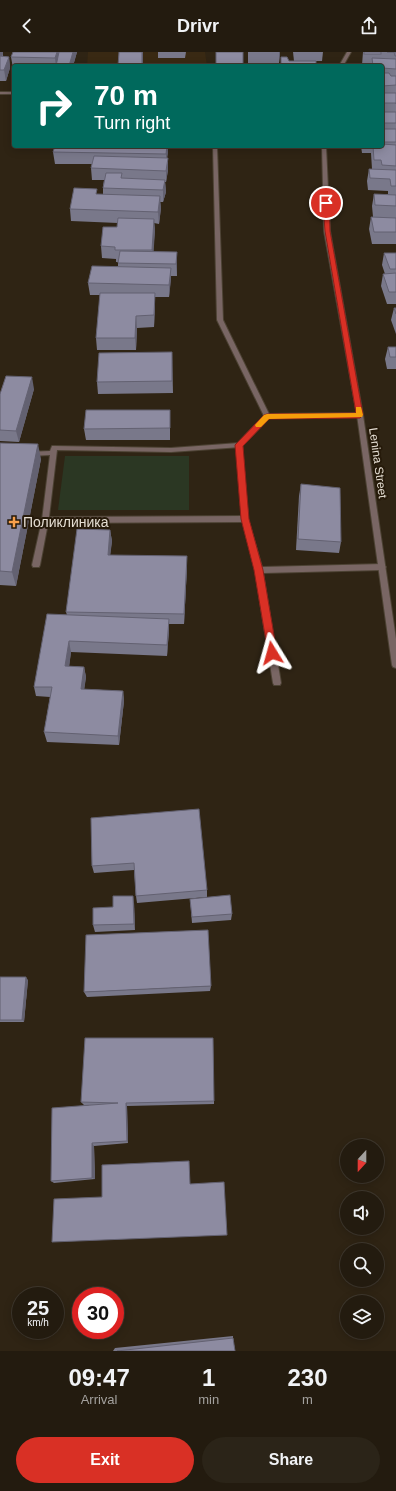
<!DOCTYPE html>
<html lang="en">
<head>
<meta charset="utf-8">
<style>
  body { margin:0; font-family:Helvetica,sans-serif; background:#2b2418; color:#f1f3f6; height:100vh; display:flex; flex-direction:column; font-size:15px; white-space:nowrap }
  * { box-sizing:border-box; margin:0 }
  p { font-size:13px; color:#a3a19e }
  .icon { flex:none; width:22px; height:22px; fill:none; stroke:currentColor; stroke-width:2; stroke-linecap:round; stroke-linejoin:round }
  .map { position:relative; height:1299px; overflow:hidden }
  .panel { display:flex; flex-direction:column; background:#231b0f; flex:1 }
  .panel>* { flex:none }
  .top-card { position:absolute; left:12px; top:12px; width:372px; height:84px; border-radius:4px; box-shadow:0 2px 10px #0003,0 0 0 1px #40392f; background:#00695c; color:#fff; overflow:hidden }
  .needle { width:26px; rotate:201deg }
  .fabs { position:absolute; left:340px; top:1087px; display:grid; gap:8px }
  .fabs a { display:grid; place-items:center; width:44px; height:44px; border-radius:50%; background:#231b0f; box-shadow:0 2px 10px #0003,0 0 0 1px #40392f; font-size:20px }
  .speed { position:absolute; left:12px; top:1235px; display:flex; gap:8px; font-size:20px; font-weight:700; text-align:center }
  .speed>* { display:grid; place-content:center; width:52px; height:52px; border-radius:50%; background:#231b0f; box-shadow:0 2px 10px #0003,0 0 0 1px #40392f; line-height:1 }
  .speed small { font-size:10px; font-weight:400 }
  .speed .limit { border:6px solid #d22; background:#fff; color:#111 }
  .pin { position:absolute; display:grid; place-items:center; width:34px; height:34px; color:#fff; margin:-17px; border:2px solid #fff; border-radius:50%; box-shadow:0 1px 4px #0007 }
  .me { position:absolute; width:44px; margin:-22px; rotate:352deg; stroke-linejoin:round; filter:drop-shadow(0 0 3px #0008) }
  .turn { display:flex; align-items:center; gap:14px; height:84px; padding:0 16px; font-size:18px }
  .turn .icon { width:52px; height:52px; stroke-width:2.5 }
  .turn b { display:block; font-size:28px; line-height:34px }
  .eta { display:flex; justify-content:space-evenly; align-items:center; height:68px; text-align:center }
  .eta b { font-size:24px; font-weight:600; line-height:28px }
  .primary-button { display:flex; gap:8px; margin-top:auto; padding:8px 16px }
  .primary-button a { flex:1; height:46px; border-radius:24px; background:#d93025; color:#fff; font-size:16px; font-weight:600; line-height:46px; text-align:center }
  .primary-button a+a { background:#2b2418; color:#f1f3f6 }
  header { display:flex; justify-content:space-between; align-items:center; height:52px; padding:0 16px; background:#231b0f; font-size:18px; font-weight:600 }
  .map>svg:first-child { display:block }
</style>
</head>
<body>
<header><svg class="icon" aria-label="back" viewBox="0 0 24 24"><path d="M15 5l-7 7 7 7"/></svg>Drivr<svg class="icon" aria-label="share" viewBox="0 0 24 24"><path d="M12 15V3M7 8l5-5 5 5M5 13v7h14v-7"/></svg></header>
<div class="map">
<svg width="396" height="1299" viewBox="0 0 396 1299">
  <rect width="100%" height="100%" fill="#2f2414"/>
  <!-- built -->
  <path fill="#392913" d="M88 0H205L207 14H87Z"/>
  <!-- green -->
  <path fill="#2b3723" d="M65 404H189V458H58Z"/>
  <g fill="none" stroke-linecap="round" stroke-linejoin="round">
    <!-- service casing -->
    <g stroke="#4c4233" stroke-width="2">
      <g id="service">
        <path d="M213 94H217L223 268 270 364 267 366 264 364 217 268Z"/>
        <path d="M239 391 242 393 241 395 171 400 57 398 49 465 245 464 248 467 245 470 48 471 40 513 39 515H33L32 513 42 468 50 403 30 404H28V400L50 399 52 394H54L171 396Z"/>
      </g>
    </g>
    <!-- minor casing -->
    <g stroke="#4c4233" stroke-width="2">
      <g id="minor">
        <rect x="0" y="40" width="14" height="2"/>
        <path d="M360 361 362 362V364L269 366 242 394 248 467 262 515 382 512 386 515 382 518 263 521 281 631 280 633H274L273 631 255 518 242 467 236 393 265 363 267 362Z"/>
      </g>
    </g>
    <!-- tertiary casing -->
    <g stroke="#4c4233" stroke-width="2">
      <g id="tertiary">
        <path d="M347 0H351L343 14H339Z"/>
        <path d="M322 94H326L330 179 363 363 396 587V616L393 615 392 613 357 363 324 179Z"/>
      </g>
    </g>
    <!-- service -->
    <use href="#service" fill="#796664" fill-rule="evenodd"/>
    <!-- minor -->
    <use href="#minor" fill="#796664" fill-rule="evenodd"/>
    <!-- tertiary -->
    <use href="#tertiary" fill="#796664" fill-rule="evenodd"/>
  </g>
  <!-- wall -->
  <g fill="#79788a">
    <path d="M0 0H3V4L9 5 10 16 6 29H0Z"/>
    <path d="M77 0 73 14H14V16H13L11 5Z"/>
    <path d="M158 0H186L185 6H158Z"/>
    <path d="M248 0H280L279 11 248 12Z"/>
    <path d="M293 0H323L322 9H294Z"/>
    <path d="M363 0H396V192H372L369 177 371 165H373L372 154 374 142H388V139L368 138 367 129 369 117H372L371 101H362L361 94H382V14H371V13H362Z"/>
    <path d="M168 99 167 106H168V118L166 130H165L166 140 163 150H160L161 156 159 172 154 171 155 178 153 200 177 212V224H171L169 245H155V253L154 275 137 276 136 298H97L96 286 100 243H90L88 231 118 214V210H116V207L102 206 101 194 117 175 118 171 71 169 70 157 97 142 103 143V136L104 128H92L91 116 92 112H55L53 100Z"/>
    <path d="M384 201H396V252H387L381 234 383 222H385L382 213Z"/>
    <path d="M394 256H396V282L391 268Z"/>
    <path d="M388 295H396V317H387L385 307Z"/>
    <path d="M172 300 173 341 98 342 97 330Z"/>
    <path d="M34 337 19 390 0 389V342Z"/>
    <path d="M170 369V388H86L84 377Z"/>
    <path d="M0 391 41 407 16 534 0 533Z"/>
    <path d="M301 432 341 490 339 501 296 498 299 444Z"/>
    <path d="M110 478 112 489 110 503 187 515 184 572H169V578L167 604 71 600 69 614 84 615 86 625 84 637 123 639 124 649 119 693 47 690 44 680 50 645 36 644 34 635 67 563 66 560Z"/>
    <path d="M91 766 207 838V845L137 851 136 844 134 818 94 821 92 814Z"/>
    <path d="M190 847 232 862 231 868 192 871Z"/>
    <path d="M134 851 135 878 95 880 93 873 113 855Z"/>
    <path d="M0 925 28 928 24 970H0Z"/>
    <path d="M211 934 210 939 87 945 84 940Z"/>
    <path d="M214 1049V1052L127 1054 128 1091 94 1094 95 1127 54 1131 51 1129 89 1053H84L81 1050Z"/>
    <path d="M233 1284V1286L235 1299H113L115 1296Z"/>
  </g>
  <!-- shaded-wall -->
  <g fill="#636171">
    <path d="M0 0H3V2L0 11Z"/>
    <path d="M57 0H60L56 14 55 6Z"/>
    <path d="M73 0H77L73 14H69Z"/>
    <rect x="142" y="0" width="1" height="14"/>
    <path d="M279 0H280L279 11Z"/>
    <path d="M9 5 10 16 6 29 4 18Z"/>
    <path d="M167 94H168V99L166 114V102Z"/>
    <path d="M168 106V118L166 130V119Z"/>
    <path d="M165 128 166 140 163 150V138Z"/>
    <path d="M160 144 161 156 159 172 158 160Z"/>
    <path d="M154 167 155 178 153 210 152 198Z"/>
    <path d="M177 200V224L176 212Z"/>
    <path d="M171 216V228L169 245V233Z"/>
    <path d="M155 241V253L154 275V263Z"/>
    <path d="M136 264 137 276 136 298 135 286Z"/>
    <path d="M32 325 34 337 19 390 16 379Z"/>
    <path d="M38 392 41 407 16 534 12 520Z"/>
    <path d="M110 478 112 489 109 514 108 503Z"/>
    <path d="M187 504V515L184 572V562Z"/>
    <path d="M169 567V578L167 604V593Z"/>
    <path d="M69 589 71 600 68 624 65 614Z"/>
    <path d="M84 615 86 625 83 647 81 637Z"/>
    <path d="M123 639 124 649 119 693 118 684Z"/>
    <path d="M133 844 134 851 135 878 134 872Z"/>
    <path d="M26 925 28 928 24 970 22 968Z"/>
    <path d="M126 1051 127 1054 128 1091 127 1089Z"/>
    <path d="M92 1091 94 1094 95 1127 92 1126Z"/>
  </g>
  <!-- building -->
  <g fill="#8d8ba1" stroke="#636171">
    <path d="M13 0H57L55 6 11 5Z"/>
    <path d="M59 0H73L69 14H56Z"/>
    <path d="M119 0H142V14H118Z"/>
    <rect x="216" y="0" width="27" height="14"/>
    <rect x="364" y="0" width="17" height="2"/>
    <path d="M387 0H396V4H395L394 0Z"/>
    <path d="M0 4 9 5 4 18H0Z"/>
    <path d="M281 5H287L289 9H316V14H281Z"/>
    <path d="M372 6 396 7V17L382 16V14H373Z"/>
    <path d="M382 21H389L391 24H396V33L382 34Z"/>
    <path d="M382 41H396V52V51H382Z"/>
    <rect x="382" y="60" width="14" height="11"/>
    <rect x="382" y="77" width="14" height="13"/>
    <path d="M382 92 396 93V114L382 113 381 108H374L373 94H382Z"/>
    <path d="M55 94H167L166 102 53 100Z"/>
    <path d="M94 104 168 106 166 119 91 116Z"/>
    <path d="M369 117 396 118V134H391L390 127 370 126Z"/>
    <path d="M106 121H122L121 126 165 128 163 138 103 136Z"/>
    <path d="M74 136 97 137 96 142 160 144 158 160 70 157Z"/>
    <path d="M374 142 396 143V154L375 153Z"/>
    <path d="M371 165 396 166V180H374Z"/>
    <path d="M118 166 154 167 152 198H115V195L101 194 103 175H117Z"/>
    <path d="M120 199 177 200 176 212 118 211Z"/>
    <path d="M384 201H396V217H390Z"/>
    <path d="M92 214 171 216 169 233 88 231Z"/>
    <path d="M396 221V240H389L383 222Z"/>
    <path d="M100 241H155L154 263 136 264 135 286H96Z"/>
    <path d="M394 256H396V262Z"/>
    <path d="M388 295H396V305H390Z"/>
    <path d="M172 300V329L97 330 99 301Z"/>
    <path d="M6 324 32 325 16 379 0 378V342Z"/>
    <path d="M86 358H170V376L84 377Z"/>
    <path d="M0 391 38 392 12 520 0 519Z"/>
    <path d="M301 432 340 436 341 490 298 487Z"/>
    <path d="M77 477 110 478 108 503 187 504 184 562 66 560Z"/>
    <path d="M47 562 169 567 167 593 69 589 65 614 84 615 81 637 123 639 118 684 44 680 52 635H34Z"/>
    <path d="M199 757 207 838 136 844 134 811 92 814 91 766Z"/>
    <path d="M230 843 232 862 192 865 190 847Z"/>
    <path d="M113 844H133L134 872 93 873V856L113 855Z"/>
    <path d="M208 878 211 934 84 940 86 883Z"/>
    <path d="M0 925H26L22 968H0Z"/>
    <path d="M85 986H213L214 1049 126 1051 127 1089 92 1091V1126L51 1129 52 1056 118 1051 81 1050Z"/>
    <path d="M189 1109 190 1132 224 1130 227 1183 52 1190 54 1147 102 1145V1113Z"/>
    <path d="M233 1286 235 1299H117Z"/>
  </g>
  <!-- route -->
  <path fill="#d93025" stroke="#8d1f18" d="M326 149 329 151 330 179 363 363 360 366 269 367 243 394 249 467 263 518 277 601 272 605 268 601 254 518 241 467 235 393 264 363 267 362 356 361 325 179 323 151Z"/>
  <!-- slow -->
  <path fill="#f59e0b" d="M356 355H361L363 363 362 365 269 367 261 375H256L255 373 264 363 267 362 356 361Z"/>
  <!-- markers -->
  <path fill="#f8a04b" stroke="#261a0a" stroke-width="1.5" d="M12 464h4v4h4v4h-4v4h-4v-4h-4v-4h4z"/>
  <g text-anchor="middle" stroke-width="4" stroke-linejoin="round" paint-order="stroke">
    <!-- far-street labels -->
    <g font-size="12" fill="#e5ded3" stroke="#261a0a">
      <text transform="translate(378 411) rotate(82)" y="4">Lenina Street</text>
    </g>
    <!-- poi labels -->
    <g font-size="14" fill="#e5ded3" stroke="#261a0a" text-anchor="start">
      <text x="23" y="475">Поликлиника</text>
    </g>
  </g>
</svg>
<div class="fabs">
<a><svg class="needle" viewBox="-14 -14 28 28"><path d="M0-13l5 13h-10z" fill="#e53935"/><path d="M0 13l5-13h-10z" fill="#a3a19e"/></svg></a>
<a><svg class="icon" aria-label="sound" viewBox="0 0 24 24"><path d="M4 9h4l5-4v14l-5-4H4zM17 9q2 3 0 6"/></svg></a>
<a><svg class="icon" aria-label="search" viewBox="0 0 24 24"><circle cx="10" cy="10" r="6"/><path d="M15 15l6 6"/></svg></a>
<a><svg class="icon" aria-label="layers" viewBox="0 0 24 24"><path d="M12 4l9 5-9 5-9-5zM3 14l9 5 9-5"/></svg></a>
</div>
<div class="speed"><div>25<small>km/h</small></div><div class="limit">30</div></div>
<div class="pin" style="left:326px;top:151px;background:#d93025"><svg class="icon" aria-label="arrive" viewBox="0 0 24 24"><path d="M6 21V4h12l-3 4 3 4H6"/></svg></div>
<svg class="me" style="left:272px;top:601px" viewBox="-20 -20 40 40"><path d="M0-17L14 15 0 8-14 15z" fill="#d93025" stroke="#fff" stroke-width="4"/></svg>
<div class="top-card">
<div class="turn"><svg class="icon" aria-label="right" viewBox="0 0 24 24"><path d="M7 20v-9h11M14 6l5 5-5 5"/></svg><div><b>70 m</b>Turn right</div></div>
</div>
</div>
<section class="panel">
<div class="eta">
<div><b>09:47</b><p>Arrival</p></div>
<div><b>1</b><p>min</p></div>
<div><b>230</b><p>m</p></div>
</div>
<div class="primary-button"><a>Exit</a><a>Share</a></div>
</section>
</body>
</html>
